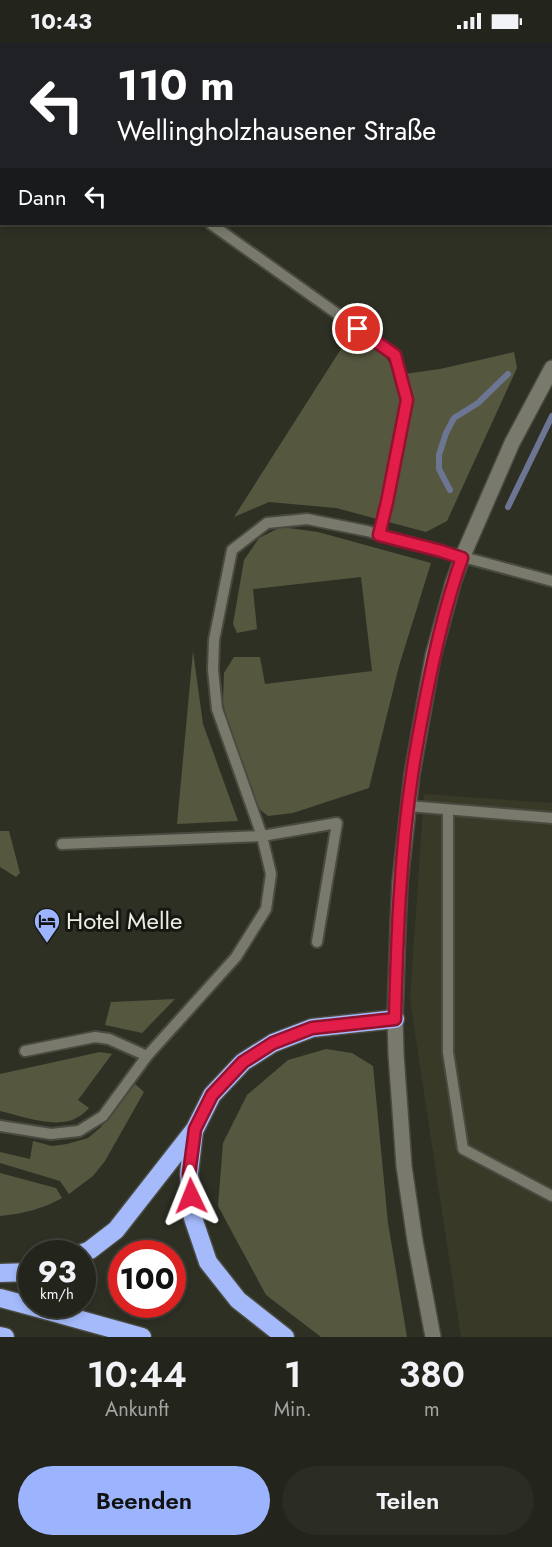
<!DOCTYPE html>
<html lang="de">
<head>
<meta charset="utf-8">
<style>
  body { margin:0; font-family:Jost,sans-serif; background:#2b2c24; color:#f1f3f6; height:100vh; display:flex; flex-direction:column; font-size:22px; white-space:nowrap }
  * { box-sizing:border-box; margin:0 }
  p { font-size:20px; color:#a3a4a3 }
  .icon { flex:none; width:33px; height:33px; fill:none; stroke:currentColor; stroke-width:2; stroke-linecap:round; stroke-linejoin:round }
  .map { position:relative; height:1295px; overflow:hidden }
  .details { display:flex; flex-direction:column; background:#23241b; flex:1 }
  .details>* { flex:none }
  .banner { position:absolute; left:0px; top:0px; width:552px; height:183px; box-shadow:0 3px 9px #0003,0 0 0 2px #40413a; background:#202124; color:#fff; overflow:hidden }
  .speed { position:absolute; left:18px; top:1198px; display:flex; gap:12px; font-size:30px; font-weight:700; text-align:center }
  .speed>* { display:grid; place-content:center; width:78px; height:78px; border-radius:50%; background:#23241b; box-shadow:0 3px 9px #0003,0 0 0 2px #40413a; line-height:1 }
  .speed small { font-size:15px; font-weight:400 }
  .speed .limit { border:9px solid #d22; background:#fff; color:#111 }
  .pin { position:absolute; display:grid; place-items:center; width:51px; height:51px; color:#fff; margin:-26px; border:3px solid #fff; border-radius:50%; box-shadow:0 2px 6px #0007 }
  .me { position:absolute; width:66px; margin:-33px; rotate:358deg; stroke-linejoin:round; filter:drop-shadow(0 0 4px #0008) }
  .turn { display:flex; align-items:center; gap:21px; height:126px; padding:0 18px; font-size:27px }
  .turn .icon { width:78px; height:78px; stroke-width:2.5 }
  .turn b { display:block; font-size:42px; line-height:51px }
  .then { display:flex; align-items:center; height:57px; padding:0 18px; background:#0003; gap:12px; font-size:22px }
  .eta { display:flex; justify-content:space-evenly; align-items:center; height:102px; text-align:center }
  .eta b { font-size:36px; font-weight:600; line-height:42px }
  .action { display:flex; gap:12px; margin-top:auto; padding:12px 18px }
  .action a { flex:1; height:69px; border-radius:36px; background:#9cb4fd; color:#111; font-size:24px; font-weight:600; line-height:69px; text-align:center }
  .action a+a { background:#2b2c24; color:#f1f3f6 }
  .status { display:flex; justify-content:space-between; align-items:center; height:42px; padding:0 30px; background:#23241b; direction:ltr }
  .status svg { height:16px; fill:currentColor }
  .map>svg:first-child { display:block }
</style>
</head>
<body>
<div class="status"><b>10:43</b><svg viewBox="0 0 49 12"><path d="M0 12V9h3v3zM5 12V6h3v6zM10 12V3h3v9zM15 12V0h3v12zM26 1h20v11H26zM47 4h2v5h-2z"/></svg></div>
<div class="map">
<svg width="552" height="1295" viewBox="0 0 552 1295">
  <rect width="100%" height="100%" fill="#2f3024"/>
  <!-- built -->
  <path fill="#383926" d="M424 752 552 761V1295H461L410 958Z"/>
  <!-- green -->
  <g fill="#56573f">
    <path d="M353 288 384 312 397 333 440 327 514 310 517 326 447 479 426 490 336 466 269 460 234 475Z"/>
    <path d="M281 485 318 490 431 521 399 624 369 746 293 771 268 774 258 766 230 689 223 661 224 631 234 615H260L265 642 372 629 361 535 253 547 257 587 237 591 233 582 244 518 259 496Z"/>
    <path d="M193 609 203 682 238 779 177 782Z"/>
    <path d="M0 789H9L20 831 16 835 0 825Z"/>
    <path d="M175 957 142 991 105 983 111 960Z"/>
    <path d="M326 1007 352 1011 373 1024 388 1181 407 1295H321L266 1253 218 1164 223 1101 247 1053 288 1018Z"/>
    <path d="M100 1010 112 1012 78 1058 89 1066C86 1069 82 1073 78 1075 58 1088 22 1074 0 1069V1032Z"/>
    <path d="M135 1042 144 1050 105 1119 93 1134 69 1152 60 1139 0 1121V1110L30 1117 33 1099 52 1104 67 1102 88 1096 101 1085Z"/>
    <path d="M0 1131 56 1146 62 1156C43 1167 21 1172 0 1174Z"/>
  </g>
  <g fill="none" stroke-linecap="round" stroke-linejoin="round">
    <!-- stream -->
    <g stroke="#6c7693" stroke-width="6">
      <path d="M450 448 439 427V413L446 391 454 376 478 361 508 332"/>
      <path d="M508 465 552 374"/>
    </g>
    <!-- service casing -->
    <g stroke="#4a4b40" stroke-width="14">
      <g id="service">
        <path d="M0 30 2 31"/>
        <path d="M211 182 395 313 407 358 387 460 379 493"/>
        <path d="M408 764 552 776"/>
        <path d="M448 768V1010L463 1107 552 1154"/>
        <path d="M62 802 262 794 217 667 213 628 214 598 232 508 267 481 307 477 367 489 552 539"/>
        <path d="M25 1009 95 995 109 997 147 1014"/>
        <path d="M0 1084 51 1092 79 1089 103 1074 147 1014 236 915 266 867 271 832 262 794 337 781 317 900"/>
      </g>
    </g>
    <!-- secondary casing -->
    <g stroke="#4a4b40" stroke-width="18">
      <path id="secondary" d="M433 1295 415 1199 404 1124 396 1012 395 977 398 885 400 840 412 732 433 614 453 541 462 516 512 401 552 326"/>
    </g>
    <!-- motorway casing -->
    <g stroke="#4a4b40" stroke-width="21">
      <g id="motorway">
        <path d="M194 1089 189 1132 193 1176 208 1220 238 1258 285 1295"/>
        <path d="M80 1212 90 1208 116 1188 195 1087 212 1053 243 1020 273 1001 312 986 395 977"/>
        <path d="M0 1231 32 1230"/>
        <path d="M0 1256 34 1265 142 1295"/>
        <path d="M0 1294 5 1295"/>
      </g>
    </g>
    <!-- service -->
    <use href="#service" stroke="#797a6c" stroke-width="10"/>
    <!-- secondary -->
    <use href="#secondary" stroke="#797a6c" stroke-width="15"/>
    <!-- motorway -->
    <use href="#motorway" stroke="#a4bafb" stroke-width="18"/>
  </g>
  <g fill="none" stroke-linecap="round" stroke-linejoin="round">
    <!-- route casing -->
    <g stroke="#92132f" stroke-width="15">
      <path id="route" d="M191 1154 189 1132 195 1087 212 1053 243 1020 273 1001 312 986 395 977C397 896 400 814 412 733 415 712 419 691 423 670 433 618 444 566 462 516L441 509 379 493 387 460 407 358 395 313 358 287"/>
    </g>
    <!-- route -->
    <use href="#route" stroke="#e11d48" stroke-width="10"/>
  </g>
  <!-- icons -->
  <defs>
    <g id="hotel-pin" transform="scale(1.35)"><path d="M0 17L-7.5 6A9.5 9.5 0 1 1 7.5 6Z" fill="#9cb4fd" stroke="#171712"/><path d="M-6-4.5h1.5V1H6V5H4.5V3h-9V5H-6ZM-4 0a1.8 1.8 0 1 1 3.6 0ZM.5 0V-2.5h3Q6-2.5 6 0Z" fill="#111"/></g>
  </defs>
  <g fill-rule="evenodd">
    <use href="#hotel-pin" x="47" y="879"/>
  </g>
  <g text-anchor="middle" stroke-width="6" stroke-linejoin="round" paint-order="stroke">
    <!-- poi labels -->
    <g font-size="24" fill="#ebece4" stroke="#171712" text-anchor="start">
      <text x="66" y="887">Hotel Melle</text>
    </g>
  </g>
</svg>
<div class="speed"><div>93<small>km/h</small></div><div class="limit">100</div></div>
<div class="pin" style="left:358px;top:287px;background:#d93025"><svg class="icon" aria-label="arrive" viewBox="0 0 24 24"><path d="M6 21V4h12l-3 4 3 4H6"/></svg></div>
<svg class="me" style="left:191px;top:1154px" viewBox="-20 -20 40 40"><path d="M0-17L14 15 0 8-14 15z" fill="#e11d48" stroke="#fff" stroke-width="4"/></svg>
<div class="banner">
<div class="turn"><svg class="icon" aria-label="left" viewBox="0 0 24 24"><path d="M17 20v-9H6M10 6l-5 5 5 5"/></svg><div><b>110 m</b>Wellingholzhausener Straße</div></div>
<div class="then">Dann<svg class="icon" aria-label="left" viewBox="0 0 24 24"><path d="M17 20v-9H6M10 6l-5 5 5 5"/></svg></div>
</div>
</div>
<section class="details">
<div class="eta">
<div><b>10:44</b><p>Ankunft</p></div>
<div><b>1</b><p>Min.</p></div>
<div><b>380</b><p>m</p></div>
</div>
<div class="action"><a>Beenden</a><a>Teilen</a></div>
</section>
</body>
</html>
